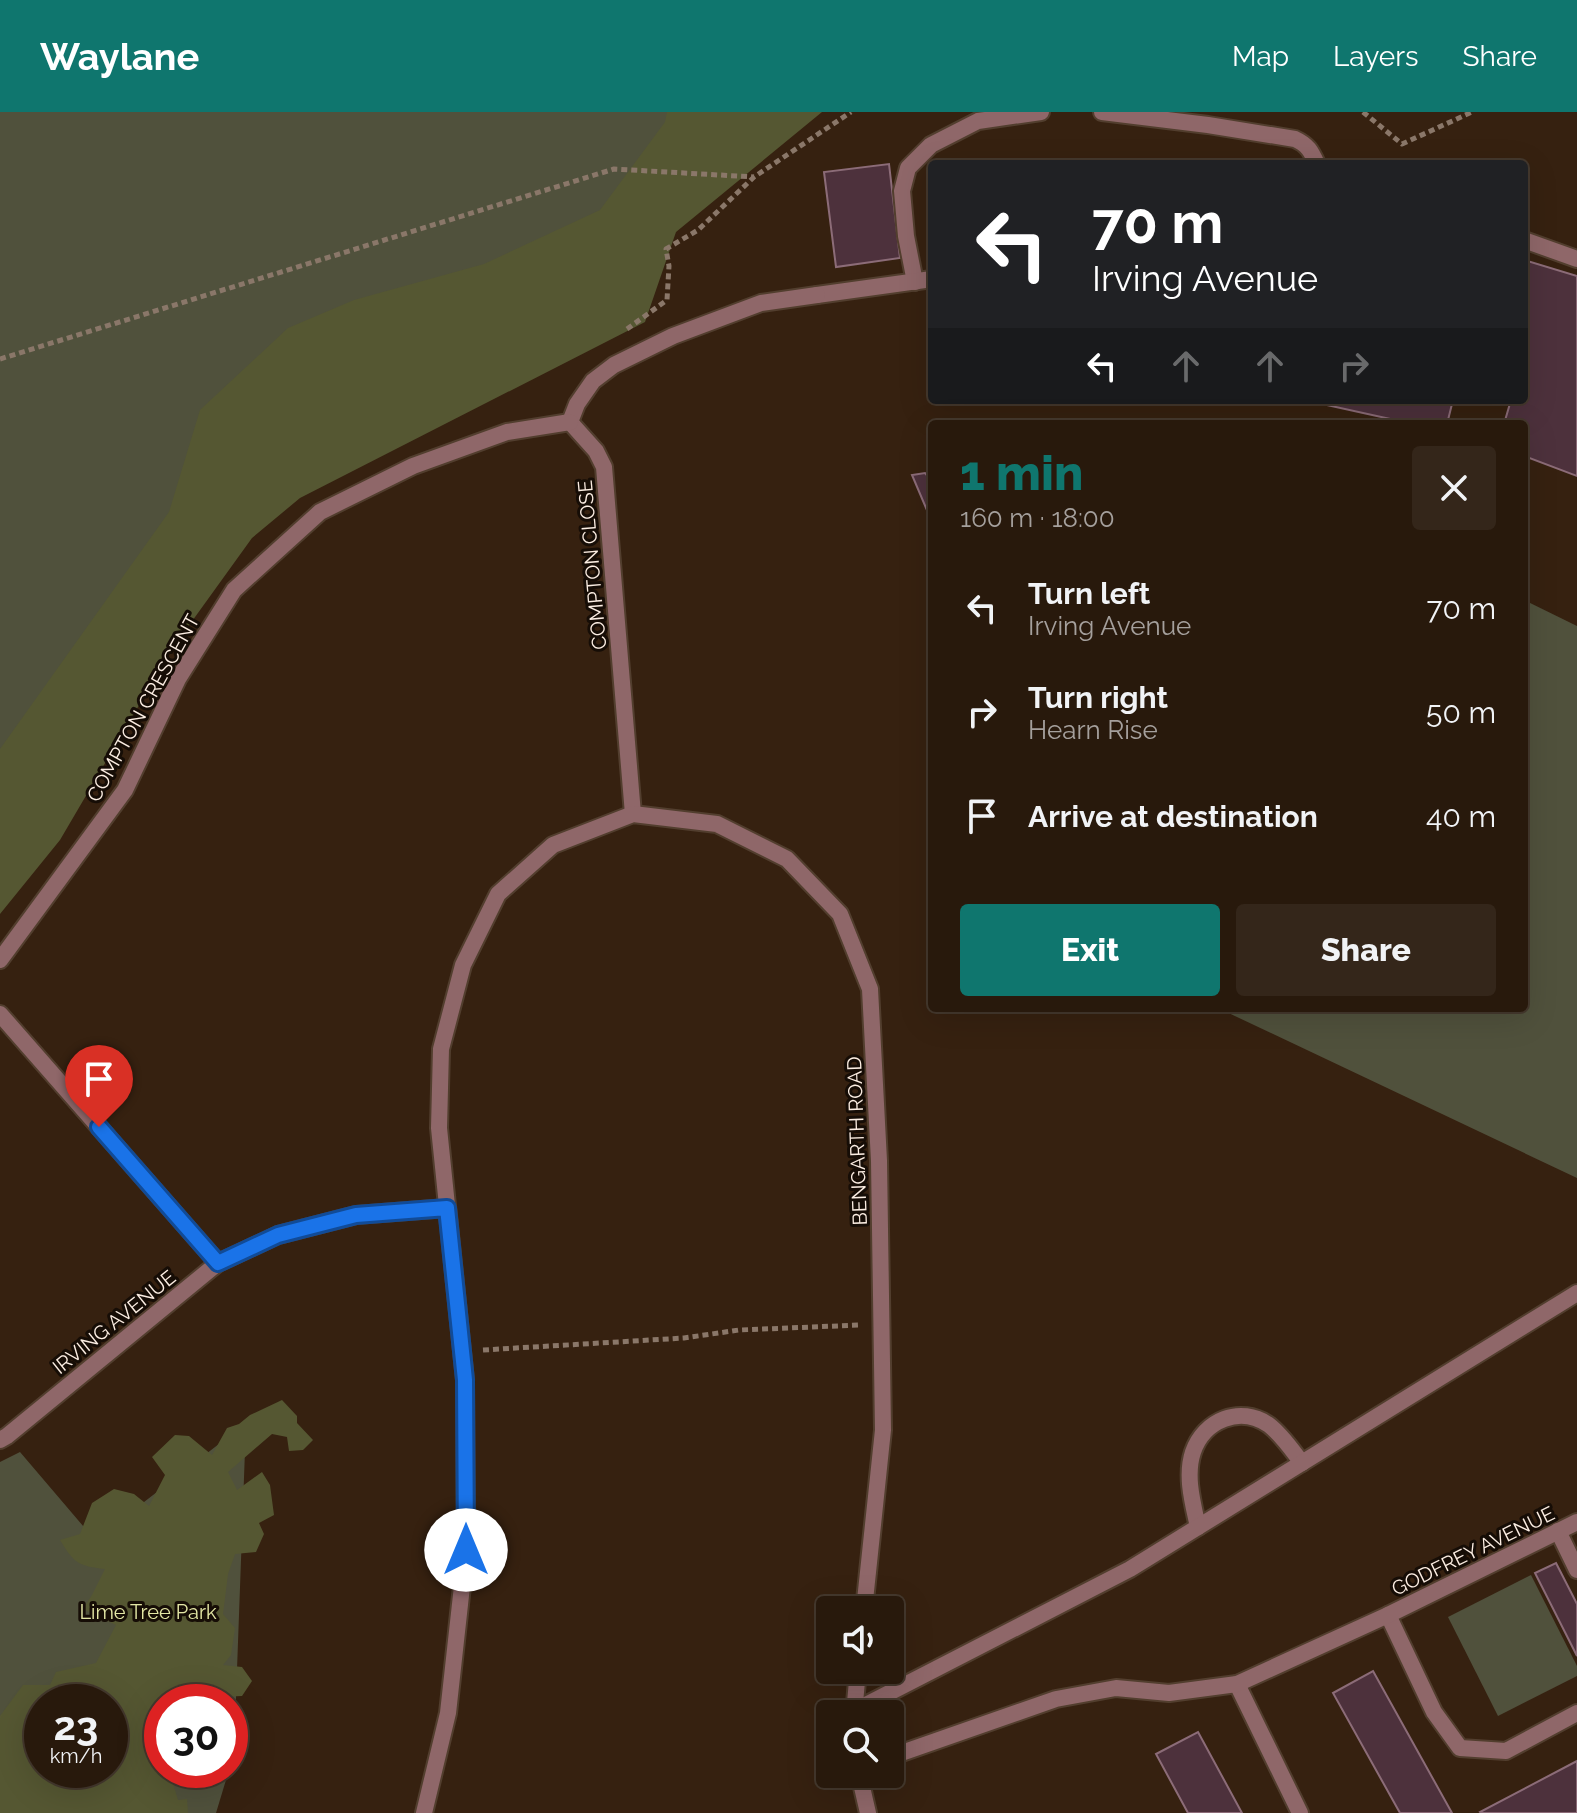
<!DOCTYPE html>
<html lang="en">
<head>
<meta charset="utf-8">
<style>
  body { margin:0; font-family:Raleway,sans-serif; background:#34261a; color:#f1f3f6; height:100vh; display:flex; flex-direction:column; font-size:30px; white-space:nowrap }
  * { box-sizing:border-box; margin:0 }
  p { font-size:26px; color:#a5a09d }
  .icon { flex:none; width:44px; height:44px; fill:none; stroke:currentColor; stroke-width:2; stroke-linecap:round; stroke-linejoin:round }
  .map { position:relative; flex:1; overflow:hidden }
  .sheet { position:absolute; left:928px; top:308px; width:600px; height:592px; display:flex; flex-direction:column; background:#28190c; border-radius:8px; box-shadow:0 8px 32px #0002,0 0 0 2px #44382d }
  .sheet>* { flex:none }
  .banner { position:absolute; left:928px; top:48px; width:600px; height:244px; border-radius:8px; box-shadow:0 8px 32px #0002,0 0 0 2px #44382d; background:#202124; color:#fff; overflow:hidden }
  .controls { position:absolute; left:816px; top:1484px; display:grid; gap:16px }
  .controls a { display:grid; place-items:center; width:88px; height:88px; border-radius:8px; background:#28190c; box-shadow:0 8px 32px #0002,0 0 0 2px #44382d; font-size:40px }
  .speed { position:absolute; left:24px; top:1572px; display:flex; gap:16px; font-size:40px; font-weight:700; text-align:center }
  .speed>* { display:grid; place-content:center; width:104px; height:104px; border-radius:50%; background:#28190c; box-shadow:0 8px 32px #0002,0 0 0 2px #44382d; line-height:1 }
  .speed small { font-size:20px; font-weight:400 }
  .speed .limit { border:12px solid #d22; background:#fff; color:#111 }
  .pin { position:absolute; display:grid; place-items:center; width:68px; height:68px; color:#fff; margin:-82px -34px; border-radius:50% 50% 50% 0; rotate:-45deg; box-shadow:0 0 8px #0007 }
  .pin .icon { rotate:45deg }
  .me { position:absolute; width:88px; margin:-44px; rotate:0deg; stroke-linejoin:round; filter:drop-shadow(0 0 6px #0008) }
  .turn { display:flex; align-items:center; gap:28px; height:168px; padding:0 32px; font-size:36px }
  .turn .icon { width:104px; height:104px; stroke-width:2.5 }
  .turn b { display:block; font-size:56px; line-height:68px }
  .lanes { display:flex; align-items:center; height:76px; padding:0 32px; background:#0003; justify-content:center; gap:40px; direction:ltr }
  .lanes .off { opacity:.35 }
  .round { display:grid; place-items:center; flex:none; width:84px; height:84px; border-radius:8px; background:#34261a }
  .overview { display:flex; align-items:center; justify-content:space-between; height:136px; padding:0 32px }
  h1 { font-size:48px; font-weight:800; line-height:60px; color:#0f766e }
  .button { display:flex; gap:16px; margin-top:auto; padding:16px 32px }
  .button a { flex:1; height:92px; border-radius:8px; background:#0f766e; color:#fff; font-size:32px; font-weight:800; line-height:92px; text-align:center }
  .button a+a { background:#34261a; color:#f1f3f6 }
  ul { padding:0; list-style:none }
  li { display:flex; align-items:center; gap:24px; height:104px; padding:0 32px }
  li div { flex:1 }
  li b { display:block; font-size:30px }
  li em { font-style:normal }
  header { display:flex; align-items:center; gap:48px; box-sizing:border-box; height:112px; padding:0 40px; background:#0f766e; color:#fff }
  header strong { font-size:38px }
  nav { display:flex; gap:44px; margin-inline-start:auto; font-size:28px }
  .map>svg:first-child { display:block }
</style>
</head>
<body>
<header>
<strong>Waylane</strong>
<nav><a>Map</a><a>Layers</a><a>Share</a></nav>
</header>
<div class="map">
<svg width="1577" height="1701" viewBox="0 0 1577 1701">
  <rect width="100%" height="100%" fill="#362110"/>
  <!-- green -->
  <g fill="#50513c" fill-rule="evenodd">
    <path d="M0 0H796L268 359 0 755Z"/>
    <path d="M1524 488 1577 514V1066L1218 896H1524Z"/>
    <path d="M246 1311 234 1640 230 1654V1590H162V1658H229L216 1701H0V1350L20 1340 95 1428ZM42 1590H110V1658H42Z"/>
    <path d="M1531 1463 1577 1554V1564L1498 1604 1448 1505Z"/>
  </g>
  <!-- forest -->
  <g fill="#555732" fill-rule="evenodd">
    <path d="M667 0H822L676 120 645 210 300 386 252 426 172 537 60 728 0 802V637L169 400 200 298 288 216 354 188 484 152 600 98 665 10Z"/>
    <path d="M282 1288 297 1304V1311L313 1328 303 1338 289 1339 287 1325 272 1322 228 1360 237 1378 262 1360 270 1373 274 1403 259 1411 264 1422 256 1440 235 1442 228 1462 223 1502 235 1516 231 1543 223 1553 242 1555 252 1569 242 1584 220 1585 205 1590H162V1658H182L181 1665 172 1668 178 1688 187 1687 188 1701H0V1604L23 1573H50L56 1560 96 1551 116 1513 83 1497 92 1483 105 1457C78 1454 74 1451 60 1428L80 1422 92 1391 114 1377 134 1382 149 1394 165 1363 152 1345 175 1323 189 1324 212 1343 227 1316 239 1312 250 1303ZM42 1590H110V1658H42Z"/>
  </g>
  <!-- building -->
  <g fill="#4d313c" stroke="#8c6c78" stroke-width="2">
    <path d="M889 52 900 146 836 155 824 60Z"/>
    <path d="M1524 148 1577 164V364L1524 344V312H1504L1511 288H1524Z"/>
    <path d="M1313 288H1453L1447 312H1413L1313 290Z"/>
    <path d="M925 361 932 370V410L912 363Z"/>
    <path d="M1556 1451 1577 1492V1544L1535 1461Z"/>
    <path d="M1373 1559 1452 1701H1400L1333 1581Z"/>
    <path d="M1198 1620 1242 1701H1188L1156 1642Z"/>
    <path d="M1577 1649V1701H1481L1480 1700Z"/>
  </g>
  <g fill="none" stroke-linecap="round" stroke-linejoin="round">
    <!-- lane casing -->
    <g stroke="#523e2e" stroke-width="20">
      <g id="lane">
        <path d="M1102 0 1208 13 1295 27C1308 33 1311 39 1317 52"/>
        <path d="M1524 128 1577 147"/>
        <path d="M915 170 906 124 902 79 908 56 931 33 978 9 1041 0"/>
        <path d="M817 183 932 167"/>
        <path d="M1198 1415C1193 1392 1185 1364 1193 1340 1204 1308 1240 1293 1269 1313 1282 1323 1292 1338 1302 1351"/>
        <path d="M1558 1419 1577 1458"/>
        <path d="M854 1599 1130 1457 1577 1181"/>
      </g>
    </g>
    <!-- street casing -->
    <g stroke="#523e2e" stroke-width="20">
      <g id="street">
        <path d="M570 310 596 339 604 355 633 702"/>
        <path d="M570 310 577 292 593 269 614 253 673 224 761 191 817 183"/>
        <path d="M0 848 125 678 178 567 234 478 320 400 413 354 507 320 570 310"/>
        <path d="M0 902 218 1151"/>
        <path d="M0 1328 7 1324 218 1151 278 1123 356 1103 447 1096"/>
        <path d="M1388 1503 1434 1600 1460 1636 1506 1639 1577 1601"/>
        <path d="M1237 1572 1300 1701"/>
        <path d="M854 1602 858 1558"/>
        <path d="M890 1645 1056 1587 1116 1576 1169 1581 1237 1572 1388 1503 1577 1410"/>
        <path d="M859 1662 868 1701"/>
        <path d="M424 1701 448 1601 466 1438 465 1268 439 1016 441 937 463 853 498 782 553 733 633 702 717 712 787 747 840 802 870 877 879 1049 883 1318 864 1498"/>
      </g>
    </g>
    <!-- path -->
    <g stroke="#8a7769" stroke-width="5" stroke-dasharray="6 4" stroke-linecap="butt">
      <path d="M1363 0 1402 32 1472 0"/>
      <path d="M627 217 667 188 669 154 666 137 698 118 754 65 851 0"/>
      <path d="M0 247 614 57 754 65"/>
      <path d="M483 1238 684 1226 739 1218 860 1213"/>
    </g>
    <!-- lane -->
    <use href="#lane" stroke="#8f6769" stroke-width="16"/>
    <!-- street -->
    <use href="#street" stroke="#8f6769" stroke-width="16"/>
  </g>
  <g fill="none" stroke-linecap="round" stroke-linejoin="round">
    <!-- route casing -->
    <g stroke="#114b97" stroke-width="20">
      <path id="route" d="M99 1015 218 1151 278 1123 356 1103 447 1096 465 1268 466 1438"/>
    </g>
    <!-- route -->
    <use href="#route" stroke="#1a73e8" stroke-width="14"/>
  </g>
  <g text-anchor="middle" stroke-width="6" stroke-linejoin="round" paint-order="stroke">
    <!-- street labels -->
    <g font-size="20" fill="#fceee3" stroke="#160d06">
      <text transform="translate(592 453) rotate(-95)" y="7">COMPTON CLOSE</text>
      <text transform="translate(143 596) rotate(-61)" y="7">COMPTON CRESCENT</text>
      <text transform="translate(857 1029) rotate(-92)" y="7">BENGARTH ROAD</text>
      <text transform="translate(114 1210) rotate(-39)" y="7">IRVING AVENUE</text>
      <text transform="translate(1473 1439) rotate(-26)" y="7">GODFREY AVENUE</text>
    </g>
    <!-- park labels -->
    <g font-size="20" fill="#e4e7a5" stroke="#160d06">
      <text x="148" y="1507">Lime Tree Park</text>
    </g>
  </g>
</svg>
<div class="controls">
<a><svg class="icon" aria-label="sound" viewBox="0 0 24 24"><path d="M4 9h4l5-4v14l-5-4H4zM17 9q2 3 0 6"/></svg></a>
<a><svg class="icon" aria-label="search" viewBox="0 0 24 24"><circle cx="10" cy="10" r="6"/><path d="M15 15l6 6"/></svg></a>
</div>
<div class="speed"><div>23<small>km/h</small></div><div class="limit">30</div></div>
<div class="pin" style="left:99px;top:1015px;background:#d93025"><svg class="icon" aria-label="arrive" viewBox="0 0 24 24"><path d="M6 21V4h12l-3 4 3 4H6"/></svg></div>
<svg class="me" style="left:466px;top:1438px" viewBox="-20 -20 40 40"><circle r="19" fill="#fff"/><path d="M0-13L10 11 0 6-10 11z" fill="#1a73e8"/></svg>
<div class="banner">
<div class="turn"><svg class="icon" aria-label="left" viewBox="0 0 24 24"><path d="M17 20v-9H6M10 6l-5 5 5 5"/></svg><div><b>70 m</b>Irving Avenue</div></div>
<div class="lanes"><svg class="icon" aria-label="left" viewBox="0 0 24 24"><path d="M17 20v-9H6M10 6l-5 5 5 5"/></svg><svg class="icon off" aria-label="ahead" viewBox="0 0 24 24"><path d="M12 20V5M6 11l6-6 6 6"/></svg><svg class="icon off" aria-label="ahead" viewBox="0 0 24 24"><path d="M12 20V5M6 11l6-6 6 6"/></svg><svg class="icon off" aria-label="right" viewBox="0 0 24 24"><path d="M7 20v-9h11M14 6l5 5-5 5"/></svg></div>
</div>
<section class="sheet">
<div class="overview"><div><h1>1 min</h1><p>160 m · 18:00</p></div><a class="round"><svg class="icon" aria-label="close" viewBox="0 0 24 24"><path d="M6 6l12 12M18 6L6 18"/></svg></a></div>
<ul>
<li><svg class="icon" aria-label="left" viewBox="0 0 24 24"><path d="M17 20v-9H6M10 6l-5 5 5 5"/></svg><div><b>Turn left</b><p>Irving Avenue</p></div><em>70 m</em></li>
<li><svg class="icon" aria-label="right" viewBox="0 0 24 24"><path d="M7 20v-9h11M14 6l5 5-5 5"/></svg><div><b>Turn right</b><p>Hearn Rise</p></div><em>50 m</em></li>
<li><svg class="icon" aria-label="arrive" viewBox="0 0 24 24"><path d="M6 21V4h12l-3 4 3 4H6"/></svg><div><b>Arrive at destination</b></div><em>40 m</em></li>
</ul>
<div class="button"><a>Exit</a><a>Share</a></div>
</section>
</div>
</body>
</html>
